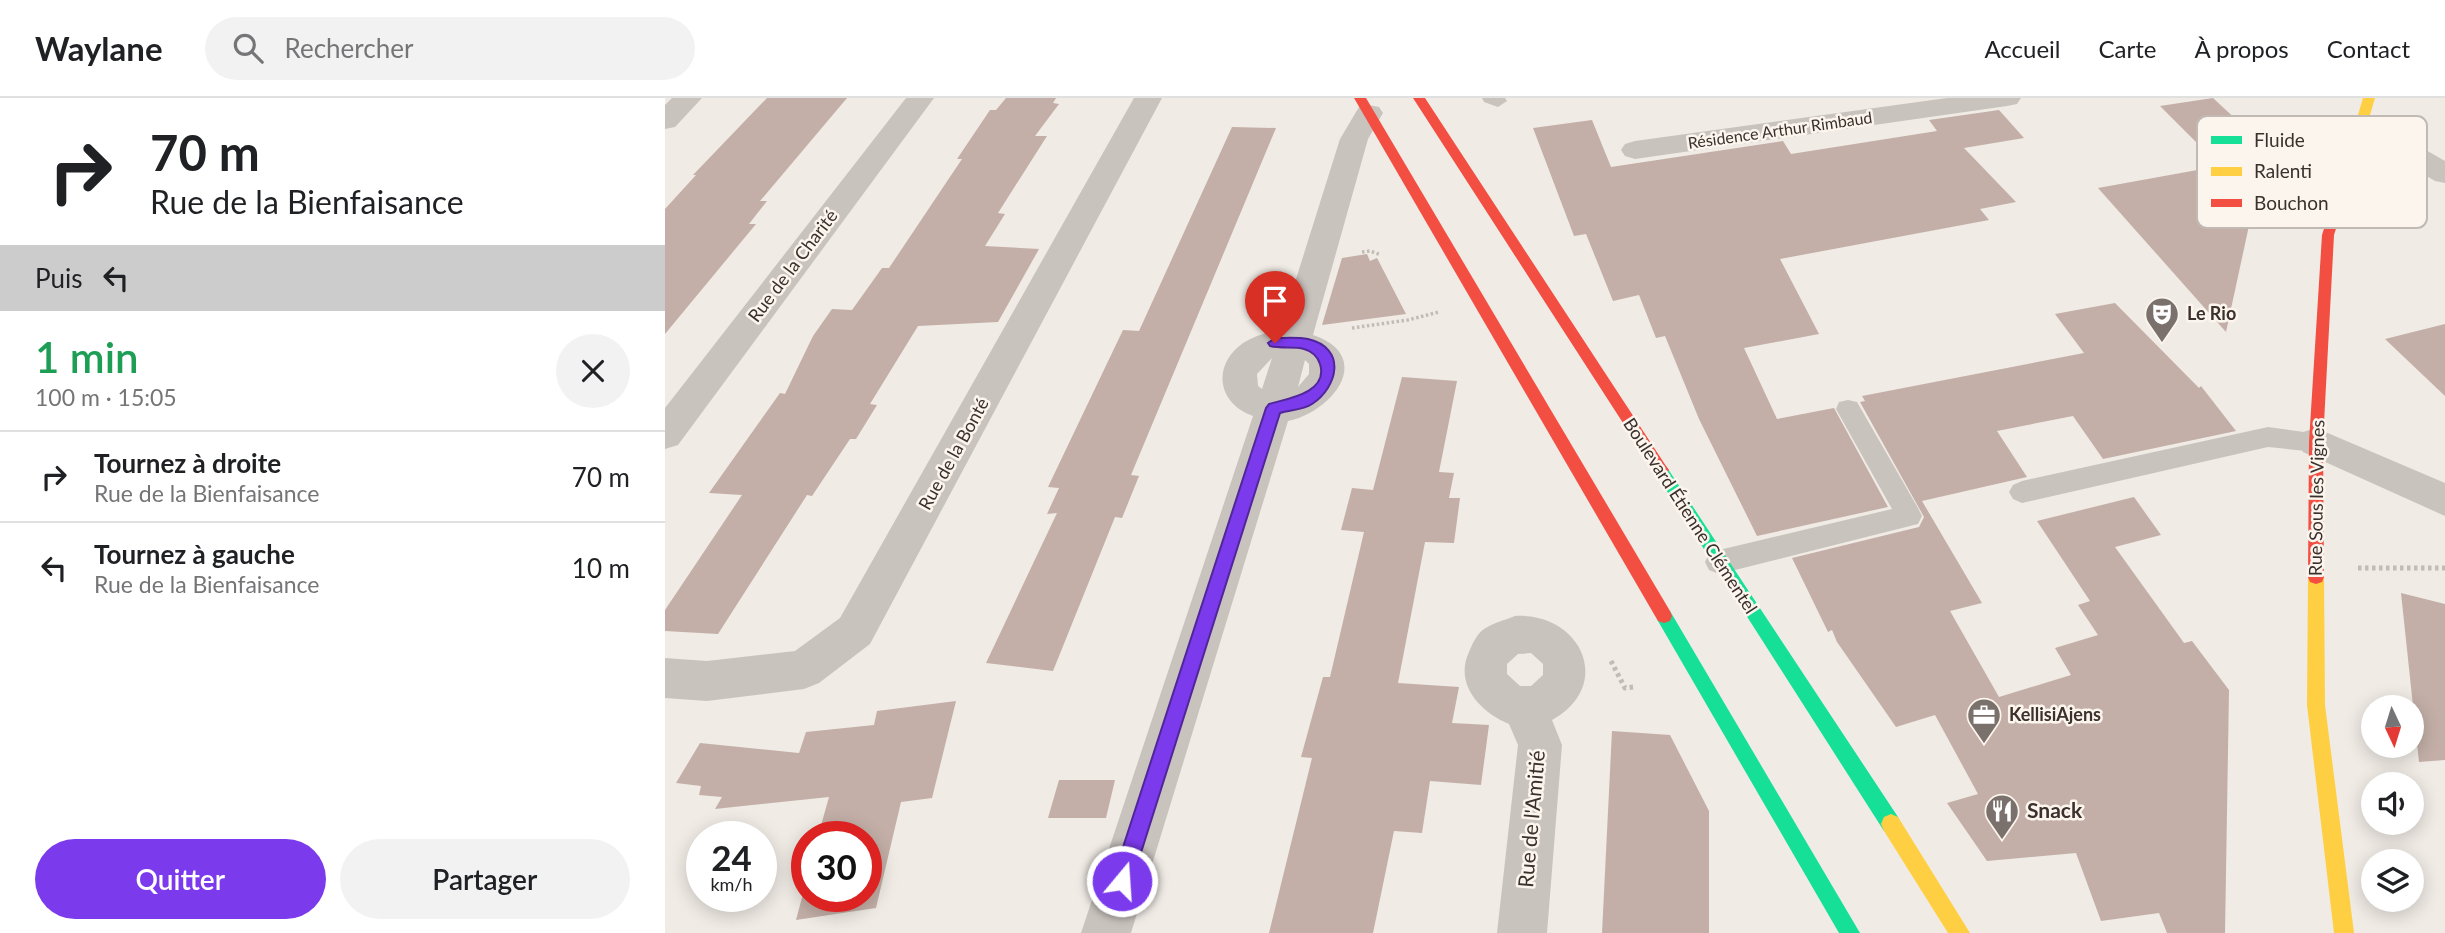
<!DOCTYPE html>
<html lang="fr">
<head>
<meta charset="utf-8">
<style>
  body { margin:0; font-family:Lato,sans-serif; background:#f2f2f2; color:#202124; height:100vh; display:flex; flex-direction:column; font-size:26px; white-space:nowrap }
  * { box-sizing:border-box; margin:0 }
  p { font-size:23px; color:#757577 }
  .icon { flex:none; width:38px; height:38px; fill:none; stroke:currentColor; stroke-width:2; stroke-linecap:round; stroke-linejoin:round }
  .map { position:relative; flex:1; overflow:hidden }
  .sheet { display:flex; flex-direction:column; background:#fff; width:665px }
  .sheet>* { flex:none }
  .guide { background:#fff; color:#202124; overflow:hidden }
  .needle { width:46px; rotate:176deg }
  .fabs { position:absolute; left:1696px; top:597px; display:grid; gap:14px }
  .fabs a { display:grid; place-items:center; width:63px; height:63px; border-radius:50%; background:#fff; box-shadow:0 4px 18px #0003; font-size:35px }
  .speed { position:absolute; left:21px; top:723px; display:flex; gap:14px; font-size:35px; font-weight:700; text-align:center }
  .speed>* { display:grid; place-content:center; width:91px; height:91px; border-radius:50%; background:#fff; box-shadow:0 4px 18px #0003; line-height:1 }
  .speed small { font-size:18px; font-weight:400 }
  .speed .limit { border:10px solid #d22; background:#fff; color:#111 }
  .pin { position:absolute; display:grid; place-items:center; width:60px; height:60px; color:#fff; margin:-72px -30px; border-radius:50% 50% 50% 0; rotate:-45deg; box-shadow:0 0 7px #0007 }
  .pin .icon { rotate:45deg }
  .me { position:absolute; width:77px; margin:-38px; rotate:18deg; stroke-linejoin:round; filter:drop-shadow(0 0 5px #0008) }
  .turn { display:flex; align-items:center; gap:24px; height:147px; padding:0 35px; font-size:32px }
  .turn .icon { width:91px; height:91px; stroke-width:2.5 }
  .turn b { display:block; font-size:49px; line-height:60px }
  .then { display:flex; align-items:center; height:66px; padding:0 35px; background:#0003; gap:14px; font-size:26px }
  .round { display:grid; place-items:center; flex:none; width:74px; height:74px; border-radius:37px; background:#f2f2f2 }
  .summary { display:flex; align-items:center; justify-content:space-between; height:119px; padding:0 35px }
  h1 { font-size:42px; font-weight:600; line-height:52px; color:#1e9e55 }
  .action { display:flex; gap:14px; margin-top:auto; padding:14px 35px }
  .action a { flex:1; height:80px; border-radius:42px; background:#7c3aed; color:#fff; font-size:28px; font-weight:600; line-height:80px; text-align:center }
  .action a+a { background:#f2f2f2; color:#202124 }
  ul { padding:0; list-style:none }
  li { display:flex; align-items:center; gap:21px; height:91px; padding:0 35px; border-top:2px solid #e0e0e0 }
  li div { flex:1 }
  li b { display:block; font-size:26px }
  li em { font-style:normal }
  header { display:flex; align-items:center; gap:42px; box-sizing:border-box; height:98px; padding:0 35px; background:#fff; border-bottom:2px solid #e0e0e0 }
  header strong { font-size:33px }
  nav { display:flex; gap:38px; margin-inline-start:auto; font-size:24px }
  .search { width:490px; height:63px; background:#f2f2f2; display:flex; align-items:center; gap:18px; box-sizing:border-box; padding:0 24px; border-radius:38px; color:#757577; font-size:26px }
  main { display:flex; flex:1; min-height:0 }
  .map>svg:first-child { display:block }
</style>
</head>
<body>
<header>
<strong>Waylane</strong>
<div class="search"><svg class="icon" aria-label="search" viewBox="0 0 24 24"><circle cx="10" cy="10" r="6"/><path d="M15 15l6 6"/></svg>Rechercher</div>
<nav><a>Accueil</a><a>Carte</a><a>À propos</a><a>Contact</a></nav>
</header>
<main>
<section class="sheet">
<div class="guide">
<div class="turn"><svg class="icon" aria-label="right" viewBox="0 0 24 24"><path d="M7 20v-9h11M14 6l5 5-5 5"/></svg><div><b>70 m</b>Rue de la Bienfaisance</div></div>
<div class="then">Puis<svg class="icon" aria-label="left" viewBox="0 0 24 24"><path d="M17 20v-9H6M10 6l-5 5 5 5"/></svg></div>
</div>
<div class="summary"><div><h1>1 min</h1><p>100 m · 15:05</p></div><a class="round"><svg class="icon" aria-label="close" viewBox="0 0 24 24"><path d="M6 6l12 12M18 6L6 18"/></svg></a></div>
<ul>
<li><svg class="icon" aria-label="right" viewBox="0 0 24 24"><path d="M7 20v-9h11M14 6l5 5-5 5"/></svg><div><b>Tournez à droite</b><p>Rue de la Bienfaisance</p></div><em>70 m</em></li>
<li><svg class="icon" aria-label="left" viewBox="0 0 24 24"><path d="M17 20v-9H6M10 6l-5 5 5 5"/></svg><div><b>Tournez à gauche</b><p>Rue de la Bienfaisance</p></div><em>10 m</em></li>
</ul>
<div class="action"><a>Quitter</a><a>Partager</a></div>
</section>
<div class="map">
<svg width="1780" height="835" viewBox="0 0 1780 835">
  <rect width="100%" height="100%" fill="#f0ebe5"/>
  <!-- building -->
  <g fill="#c3afa7">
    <path d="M102 0H182L95 103H102L84 126H91L0 236V111L31 77H28Z"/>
    <path d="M341 0H391L388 5 394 6 370 38H382L333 115 340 116 320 148 374 151 333 224 253 228 205 306 212 307 191 341H185L147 398 142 397 53 536 0 533V512L77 397 44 395 115 295 120 296 148 238 167 211 187 212 217 170H224L297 61H292L325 12H331Z"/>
    <path d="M1548 0 1591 40 1612 67 1563 76 1495 8Z"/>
    <path d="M1334 12 1359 40 1299 50 1351 104 1315 111 1324 122 1115 161 1154 236 1079 250 1112 321 1169 310 1223 409 1092 438 1034 321 1000 238 991 240 974 197 948 203 921 136 909 138 868 30 927 22 946 69 1118 43 1126 56 1272 33 1264 22Z"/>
    <path d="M567 29 611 30 466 377 474 378 457 420 450 419 388 573 321 565 392 415 382 416 394 390 383 389 458 232 474 233Z"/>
    <path d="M1549 69 1588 109 1561 234 1433 90Z"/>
    <path d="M702 156 705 163 712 160 741 216 657 227 677 160Z"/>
    <path d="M1450 205 1534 290 1536 288 1571 333 1438 361 1408 318 1332 333 1362 379 1257 403 1317 505 1285 513 1334 599 1406 577 1390 550 1433 537 1413 507 1425 503 1372 423 1469 399 1496 437 1450 449 1519 545 1527 543 1564 592 1560 835H1502L1494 815 1436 823 1411 755 1322 763 1282 705 1313 696 1270 617 1231 629 1172 544 1167 532 1163 534 1127 460 1254 429 1259 419 1195 304 1200 303 1197 298 1419 255 1390 216Z"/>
    <path d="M1780 226V298L1720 241Z"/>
    <path d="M737 279 792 283 774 374 789 375 784 400H795L789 445 760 444 733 585 794 589 787 625 824 627 816 687 765 683 757 735 729 733 708 835H604L647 660 636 659 658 579H665L699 434 676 432 687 390 708 392Z"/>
    <path d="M1736 495 1780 506V662L1754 664Z"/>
    <path d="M291 603 267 700 236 704 211 810 131 822 142 781V798H201V738H153L164 699 50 711 57 699 34 697 36 688 11 685 35 645 134 655 141 634 209 627 212 613Z"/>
    <path d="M947 633 1005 637 1044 713V835H937Z"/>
    <path d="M394 682H450L441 720H383Z"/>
  </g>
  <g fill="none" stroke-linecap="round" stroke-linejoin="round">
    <!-- path-far1 -->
    <g stroke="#c2bbb6" stroke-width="3.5" stroke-dasharray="2.5 2.5" stroke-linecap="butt">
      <path d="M697 154 705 153 716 157"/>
      <path d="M687 230 743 222 774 214"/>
    </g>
    <!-- path -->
    <g stroke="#c2bbb6" stroke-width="5" stroke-dasharray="3.5 3.5" stroke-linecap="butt">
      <path d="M1693 470H1780"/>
      <path d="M946 563 960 590 968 589"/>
    </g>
    <!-- lane -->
    <g fill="#c9c3be" fill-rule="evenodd">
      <path d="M817 0H840L842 3 833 9 819 4Z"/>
      <path d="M1183 302 1192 304 1253 410 1257 418 1253 426 1054 476 1044 472 1040 464 1044 456 1054 452 1227 411 1171 311 1174 304Z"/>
      <path d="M1603 329 1660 337 1663 344 1660 351 1651 354 1603 349 1357 405 1348 401 1344 394 1348 387 1357 383Z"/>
    </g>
    <!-- street -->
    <g fill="#c9c3be" fill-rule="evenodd">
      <path d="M7 0H37L10 29 0 31V7Z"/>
      <path d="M241 0H269L13 347 0 351V310Z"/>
      <path d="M469 0H497L205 546 154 585 139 591 42 603 0 600V560L42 563 130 553 175 520Z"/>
      <path d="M1282 0H1356L1352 6 1342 8 970 61 960 58 956 52 960 46 970 43Z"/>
      <path d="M704 7 714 9 718 15 703 41 648 237C710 258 669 313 623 323L466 835H416L588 318C553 306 546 268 578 245 589 238 603 234 615 232L675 41 694 9ZM607 260 597 291 593 288 592 276ZM640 262 644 266V276L633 289Z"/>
      <path d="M1695 18 1705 20 1780 63V85L1770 83 1685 32 1681 26 1685 20Z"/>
      <path d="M1651 330 1780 385V418L1638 354 1633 344 1638 334Z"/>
      <path d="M850 518C916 514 950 587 887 622L897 647 882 835H832L853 647 844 626C815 614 789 586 804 554 807 546 812 536 819 531 828 525 840 522 850 518ZM866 555 878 566V577L866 588H855L842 576V566L853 556Z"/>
    </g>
    <!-- fast -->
    <g fill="#16e098" fill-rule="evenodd">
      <path d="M996 366 1001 368 1233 719 1236 726 1233 733 1226 736 1219 733 991 376 988 372 991 368Z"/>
      <path d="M999 511 1005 513 1195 835H1174L993 523 991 518 993 513Z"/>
    </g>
    <!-- slow -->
    <g fill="#ffcf43" fill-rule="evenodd">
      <path d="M1698 0H1710L1676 115 1670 119 1664 115Z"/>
      <path d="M1651 472 1657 474 1659 479 1660 607 1689 835H1669L1642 607 1643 479 1645 474Z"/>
      <path d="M1226 716 1233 719 1305 835H1283L1219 733 1216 726 1219 719Z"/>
    </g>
    <!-- jam -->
    <g fill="#f24e42" fill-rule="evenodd">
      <path d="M689 0H701L1005 513 1007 518 1005 523 999 525 993 523Z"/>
      <path d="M748 0H760L1001 368 1004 372 1001 376H991Z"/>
      <path d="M1670 111 1676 115 1669 137 1658 344 1659 479 1657 484 1651 486 1645 484 1643 479 1644 344 1657 137 1664 115Z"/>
    </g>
  </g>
  <!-- route -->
  <path fill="#7c3aed" stroke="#51269a" stroke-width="2" d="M610 240C621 240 633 239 643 241 682 250 673 289 647 306 638 312 624 312 615 315L467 783 465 790 457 793 450 790 447 783 601 310 604 306C621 301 664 295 655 266 653 259 647 253 639 251 629 248 616 251 605 248L603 245Z"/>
  <!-- icons -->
  <defs>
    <g id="theatre-pin" transform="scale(1.75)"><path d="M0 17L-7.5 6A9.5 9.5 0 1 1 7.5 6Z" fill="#7a716c" stroke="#fbf5ee"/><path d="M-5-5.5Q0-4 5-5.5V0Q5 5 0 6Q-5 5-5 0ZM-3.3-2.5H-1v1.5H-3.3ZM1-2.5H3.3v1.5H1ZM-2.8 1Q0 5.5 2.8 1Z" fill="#fff"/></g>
    <g id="office-pin" transform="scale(1.75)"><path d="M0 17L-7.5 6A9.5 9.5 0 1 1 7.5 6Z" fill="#7a716c" stroke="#fbf5ee"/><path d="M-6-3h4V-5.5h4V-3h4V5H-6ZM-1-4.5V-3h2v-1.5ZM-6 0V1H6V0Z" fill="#fff"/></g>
    <g id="restaurant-pin" transform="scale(1.75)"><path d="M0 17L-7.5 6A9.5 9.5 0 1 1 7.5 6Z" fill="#7a716c" stroke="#fbf5ee"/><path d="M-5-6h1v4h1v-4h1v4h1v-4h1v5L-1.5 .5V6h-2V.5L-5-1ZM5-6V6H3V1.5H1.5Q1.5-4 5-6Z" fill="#fff"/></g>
  </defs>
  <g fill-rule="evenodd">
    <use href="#theatre-pin" x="1497" y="216"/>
    <use href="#office-pin" x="1319" y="617"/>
    <use href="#restaurant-pin" x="1337" y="713"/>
  </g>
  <g text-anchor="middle" stroke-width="5" stroke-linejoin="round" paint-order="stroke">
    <!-- far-street labels -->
    <g font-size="16" fill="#3b302b" stroke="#fbf5ee">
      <text transform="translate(1115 32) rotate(-8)" y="6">Résidence Arthur Rimbaud</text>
    </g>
    <!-- street labels -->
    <g font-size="18" fill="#3b302b" stroke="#fbf5ee">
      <text transform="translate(128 168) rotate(-53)" y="6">Rue de la Charité</text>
      <text transform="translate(289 356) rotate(-61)" y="6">Rue de la Bonté</text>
      <text transform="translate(1652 400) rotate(-89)" y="6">Rue Sous les Vignes</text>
      <text transform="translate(1025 418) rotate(57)" y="6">Boulevard Étienne Clémentel</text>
    </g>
    <!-- poi labels -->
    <g font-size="18" font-weight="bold" fill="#3b302b" stroke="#fbf5ee" text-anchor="start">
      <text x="1522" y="222">Le Rio</text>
      <text x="1344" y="623">KellisiAjens</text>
    </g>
    <!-- near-poi labels -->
    <g font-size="21" font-weight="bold" fill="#3b302b" stroke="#fbf5ee" text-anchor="start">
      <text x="1362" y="720">Snack</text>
    </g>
    <!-- near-street labels -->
    <g font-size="21" fill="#3b302b" stroke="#fbf5ee">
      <text transform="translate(867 721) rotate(-85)" y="7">Rue de l'Amitié</text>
    </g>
  </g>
  <!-- legend -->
  <rect x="1532" y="18" width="230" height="112" rx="10" fill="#fbf5ee" stroke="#c1bab4" stroke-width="2"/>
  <rect x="1546" y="38" width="31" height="8" fill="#16e098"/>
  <rect x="1546" y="69" width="31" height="9" fill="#ffcf43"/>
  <rect x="1546" y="101" width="31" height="8" fill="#f24e42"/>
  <g font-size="19" fill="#3b302b">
    <text x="1589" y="49">Fluide</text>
    <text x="1589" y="80">Ralenti</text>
    <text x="1589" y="112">Bouchon</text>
  </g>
</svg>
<div class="fabs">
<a><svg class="needle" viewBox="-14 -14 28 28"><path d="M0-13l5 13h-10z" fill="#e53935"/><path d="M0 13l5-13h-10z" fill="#757577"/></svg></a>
<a><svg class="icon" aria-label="sound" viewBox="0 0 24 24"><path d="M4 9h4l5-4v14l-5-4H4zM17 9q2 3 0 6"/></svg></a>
<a><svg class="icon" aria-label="layers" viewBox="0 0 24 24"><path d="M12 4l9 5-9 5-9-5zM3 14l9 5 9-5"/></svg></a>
</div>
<div class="speed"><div>24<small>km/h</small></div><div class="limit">30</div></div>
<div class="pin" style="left:610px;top:245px;background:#d93025"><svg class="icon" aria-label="arrive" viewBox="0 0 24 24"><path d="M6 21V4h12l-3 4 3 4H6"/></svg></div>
<svg class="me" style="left:457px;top:783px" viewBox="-20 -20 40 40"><circle r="17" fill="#7c3aed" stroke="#fff" stroke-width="3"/><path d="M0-11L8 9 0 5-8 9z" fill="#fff"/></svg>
</div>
</main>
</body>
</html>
